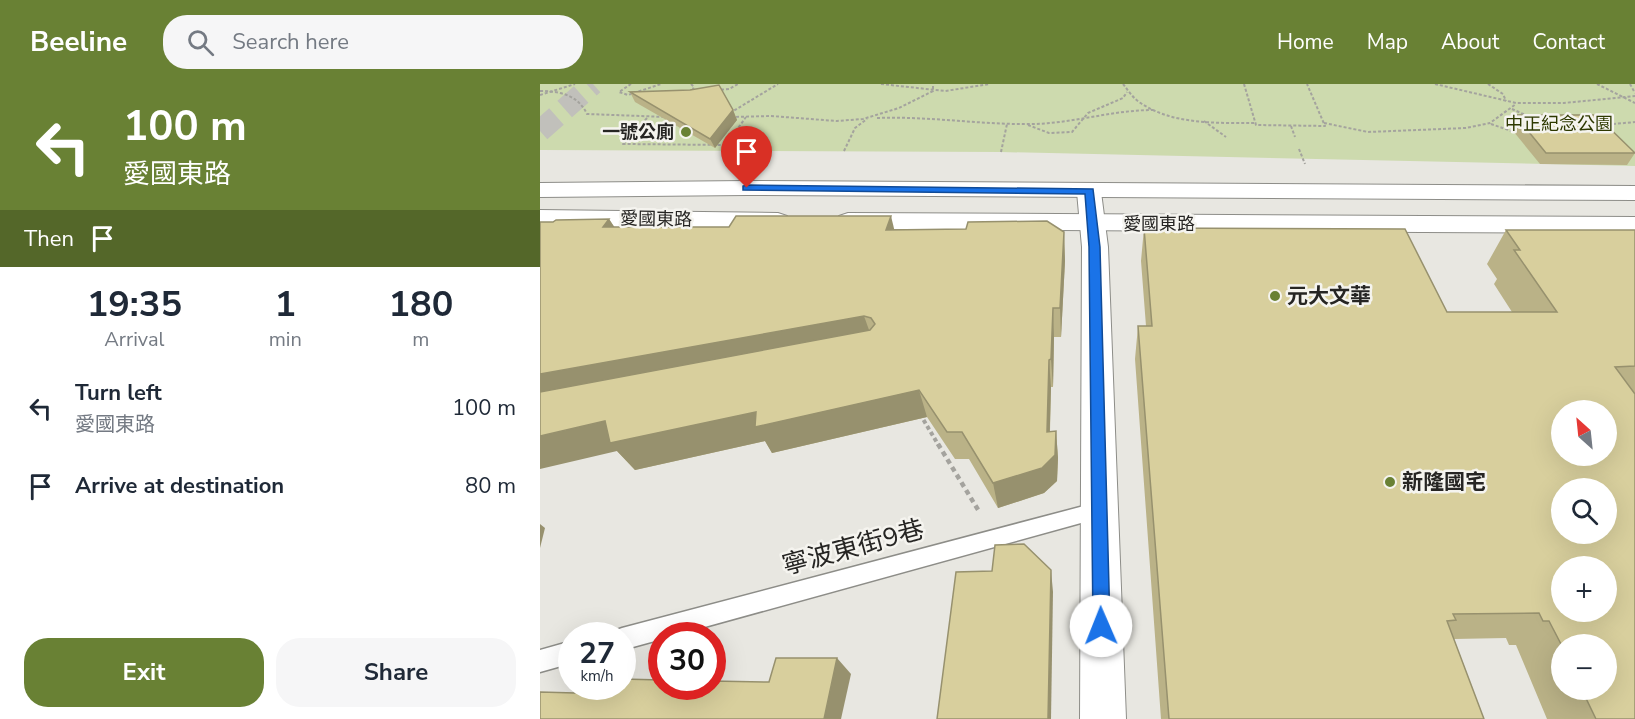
<!DOCTYPE html>
<html lang="en">
<head>
<meta charset="utf-8">
<style>
  body { margin:0; font-family:"Nunito Sans","Noto Sans TC",sans-serif; background:#f6f6f7; color:#1f2937; height:100vh; display:flex; flex-direction:column; font-size:22px; white-space:nowrap }
  * { box-sizing:border-box; margin:0 }
  p { font-size:20px; color:#747a83 }
  .icon { flex:none; width:33px; height:33px; fill:none; stroke:currentColor; stroke-width:2; stroke-linecap:round; stroke-linejoin:round }
  .map { position:relative; flex:1; overflow:hidden }
  .drawer { display:flex; flex-direction:column; background:#fff; width:540px }
  .drawer>* { flex:none }
  .hud { background:#698134; color:#fff; overflow:hidden }
  .needle { width:39px; rotate:333deg }
  .tools { position:absolute; left:1011px; top:316px; display:grid; gap:12px }
  .tools a { display:grid; place-items:center; width:66px; height:66px; border-radius:50%; background:#fff; box-shadow:0 6px 24px #0002; font-size:30px }
  .speed { position:absolute; left:18px; top:538px; display:flex; gap:12px; font-size:30px; font-weight:700; text-align:center }
  .speed>* { display:grid; place-content:center; width:78px; height:78px; border-radius:50%; background:#fff; box-shadow:0 6px 24px #0002; line-height:1 }
  .speed small { font-size:15px; font-weight:400 }
  .speed .limit { border:9px solid #d22; background:#fff; color:#111 }
  .pin { position:absolute; display:grid; place-items:center; width:51px; height:51px; color:#fff; margin:-62px -26px; border-radius:50% 50% 50% 0; rotate:-45deg; box-shadow:0 0 6px #0007 }
  .pin .icon { rotate:45deg }
  .me { position:absolute; width:66px; margin:-33px; rotate:359deg; stroke-linejoin:round; filter:drop-shadow(0 0 4px #0008) }
  .turn { display:flex; align-items:center; gap:21px; height:126px; padding:0 24px; font-size:27px }
  .turn .icon { width:78px; height:78px; stroke-width:2.5 }
  .turn b { display:block; font-size:42px; line-height:51px }
  .then { display:flex; align-items:center; height:57px; padding:0 24px; background:#0003; gap:12px; font-size:22px }
  .eta { display:flex; justify-content:space-evenly; align-items:center; height:102px; text-align:center }
  .eta b { font-size:36px; font-weight:700; line-height:42px }
  .action { display:flex; gap:12px; margin-top:auto; padding:12px 24px }
  .action a { flex:1; height:69px; border-radius:24px; background:#698134; color:#fff; font-size:24px; font-weight:700; line-height:69px; text-align:center }
  .action a+a { background:#f6f6f7; color:#1f2937 }
  ul { padding:0; list-style:none }
  li { display:flex; align-items:center; gap:18px; height:78px; padding:0 24px }
  li div { flex:1 }
  li b { display:block; font-size:22px }
  li em { font-style:normal }
  header { display:flex; align-items:center; gap:36px; box-sizing:border-box; height:84px; padding:0 30px; background:#698134; color:#fff }
  header strong { font-size:28px }
  nav { display:flex; gap:33px; margin-inline-start:auto; font-size:21px }
  .search { width:420px; height:54px; background:#f6f6f7; display:flex; align-items:center; gap:15px; box-sizing:border-box; padding:0 21px; border-radius:24px; color:#747a83; font-size:22px }
  main { display:flex; flex:1; min-height:0 }
  .map>svg:first-child { display:block }
</style>
</head>
<body>
<header>
<strong>Beeline</strong>
<div class="search"><svg class="icon" aria-label="search" viewBox="0 0 24 24"><circle cx="10" cy="10" r="6"/><path d="M15 15l6 6"/></svg>Search here</div>
<nav><a>Home</a><a>Map</a><a>About</a><a>Contact</a></nav>
</header>
<main>
<section class="drawer">
<div class="hud">
<div class="turn"><svg class="icon" aria-label="left" viewBox="0 0 24 24"><path d="M17 20v-9H6M10 6l-5 5 5 5"/></svg><div><b>100 m</b>愛國東路</div></div>
<div class="then">Then<svg class="icon" aria-label="arrive" viewBox="0 0 24 24"><path d="M6 21V4h12l-3 4 3 4H6"/></svg></div>
</div>
<div class="eta">
<div><b>19:35</b><p>Arrival</p></div>
<div><b>1</b><p>min</p></div>
<div><b>180</b><p>m</p></div>
</div>
<ul>
<li><svg class="icon" aria-label="left" viewBox="0 0 24 24"><path d="M17 20v-9H6M10 6l-5 5 5 5"/></svg><div><b>Turn left</b><p>愛國東路</p></div><em>100 m</em></li>
<li><svg class="icon" aria-label="arrive" viewBox="0 0 24 24"><path d="M6 21V4h12l-3 4 3 4H6"/></svg><div><b>Arrive at destination</b></div><em>80 m</em></li>
</ul>
<div class="action"><a>Exit</a><a>Share</a></div>
</section>
<div class="map">
<svg width="1095" height="635" viewBox="0 0 1095 635">
  <rect width="100%" height="100%" fill="#e8e7e1"/>
  <!-- green -->
  <path fill="#cddaae" d="M0 0H1095V82L461 68 0 66Z"/>
  <g fill="none" stroke-linecap="round" stroke-linejoin="round">
    <!-- tertiary-tunnel -->
    <path stroke="#c1c0bb" stroke-width="22" stroke-dasharray="22 11" stroke-linecap="butt" d="M0 47 53 0"/>
    <!-- service casing -->
    <g stroke="#8d8d88" stroke-width="3">
      <g id="service">
        <path d="M559 418 566 420 568 426 566 432 559 434 132 552H122V555L82 566V552H72L74 547 82 544Z"/>
        <path d="M32 557V579L0 588V566Z"/>
      </g>
    </g>
    <!-- minor casing -->
    <g stroke="#8d8d88" stroke-width="2">
      <path id="minor" d="M549 101 558 103 561 108 568 163 586 635H540L542 163 537 108 540 103Z"/>
    </g>
    <!-- tertiary casing -->
    <g stroke="#8d8d88" stroke-width="2">
      <g id="tertiary">
        <path d="M207 97 1095 102V116L207 111 0 113V99Z"/>
        <path d="M0 126 238 129 247 132 251 137 247 142 238 145 0 142Z"/>
        <path d="M308 129 1095 133V149L308 145 299 142 295 137 299 132Z"/>
      </g>
    </g>
    <!-- path-far2 -->
    <g stroke="#a4a39e" stroke-width="2" stroke-dasharray="3 2" stroke-linecap="butt">
      <path d="M91 0 79 8 88 11 121 0"/>
      <path d="M151 0 154 3 151 9"/>
      <path d="M341 0 405 7 450 0"/>
      <path d="M583 0C588 6 592 13 599 18 632 41 677 39 715 39"/>
      <path d="M704 0 716 41 785 42 767 0"/>
      <path d="M895 0 976 19H1024L1095 12"/>
      <path d="M948 0 963 10 966 17"/>
      <path d="M1057 0 1095 19"/>
      <path d="M1090 0 1095 9"/>
      <path d="M176 6 189 5 198 0"/>
      <path d="M0 7C20 7 38 11 47 30L126 33"/>
      <path d="M0 11 35 0"/>
      <path d="M972 25 990 33"/>
      <path d="M190 29 238 0"/>
      <path d="M191 33 231 32 297 37 323 35 359 24 393 7V0"/>
      <path d="M107 34 83 60 186 61 206 33"/>
      <path d="M337 34C390 32 441 41 494 40 534 39 573 26 613 26"/>
      <path d="M664 37 686 53"/>
      <path d="M784 39 828 48 926 44 950 39 976 20"/>
      <path d="M951 40 974 48"/>
      <path d="M488 41 509 49 532 48 548 29 583 14 587 8"/>
      <path d="M1063 41 1095 38"/>
      <path d="M751 42 755 53"/>
      <path d="M759 65 765 80"/>
      <path d="M304 67 315 44 327 35"/>
      <path d="M461 68 467 40"/>
    </g>
    <!-- path-far1 -->
    <path stroke="#a4a39e" stroke-width="4" stroke-dasharray="4 3" stroke-linecap="butt" d="M380 330 399 362"/>
    <!-- path -->
    <path stroke="#a4a39e" stroke-width="4.5" stroke-dasharray="5 4" stroke-linecap="butt" d="M398 360 440 429"/>
    <!-- service -->
    <use href="#service" fill="#fff" fill-rule="evenodd"/>
    <!-- minor -->
    <use href="#minor" fill="#fff" fill-rule="evenodd"/>
    <!-- tertiary -->
    <use href="#tertiary" fill="#fff" fill-rule="evenodd"/>
  </g>
  <!-- wall -->
  <g fill="#bab287" fill-rule="evenodd">
    <path d="M90 8 193 26 197 36 175 64 95 18Z"/>
    <path d="M975 31 1095 69 1087 81 1000 80 969 42Z"/>
    <path d="M69 135 74 143 524 148 525 177 521 253H514L513 303H511L510 347H516L518 374 517 397 504 409 458 424 429 375H415L387 333 232 369 225 357 95 386 77 367 13 138Z"/>
    <path d="M604 144 907 228H972L954 200 957 195 947 180 966 146H1095V635H1007L976 561H969L966 554 914 555 944 635H621L595 275 598 242H606L601 177ZM1022 561 1066 606H1022Z"/>
  </g>
  <!-- shaded-wall -->
  <g fill="#97916e">
    <path d="M193 26 197 36 175 64 170 55Z"/>
    <path d="M351 132 358 161 346 146Z"/>
    <path d="M69 135 88 163 63 143Z"/>
    <path d="M524 148 525 177 521 253 520 224Z"/>
    <path d="M513 224 514 253 513 303 511 275Z"/>
    <path d="M324 232 334 260 0 323V290Z"/>
    <path d="M509 276 511 303 509 374 507 348Z"/>
    <path d="M379 306 387 333 232 369 225 357 95 386 77 367 0 385V352L65 337 216 328Z"/>
    <path d="M516 347 518 374 517 397 504 409 458 424 453 399Z"/>
    <path d="M0 440 5 444 0 464Z"/>
    <path d="M511 486 513 508 511 635H508Z"/>
    <path d="M297 574 311 590 301 635H284Z"/>
  </g>
  <!-- building -->
  <g fill="#d8cf9d" stroke="#97916e" stroke-width="1.5" fill-rule="evenodd">
    <path d="M179 1 193 26 170 55 90 8 150 6Z"/>
    <path d="M975 31H1056L1095 69H1006Z"/>
    <path d="M196 132H351L346 146 426 145 428 138 507 137 524 148 520 224H513L511 275 509 276 507 348 516 347 515 371 502 384 453 399 422 348H407L379 306 215 343 216 328 70 359 65 337 0 352V308L330 246 335 240 331 234 324 232 0 290V138H13L16 136 69 135 63 143H189Z"/>
    <path d="M604 144 865 145 907 228H1017L974 166H980L966 146H1095V282L1075 283 1095 310V635H1056L1042 606H1066V561H1022V562L1009 537H1003L999 529 913 530 916 536 907 537 944 635H629L598 242H612ZM1022 327H1066V372H1022ZM1022 405H1066V450H1022ZM1022 483H1066V528H1022Z"/>
    <path d="M484 460 511 486 508 635H397L416 488 452 487 455 461Z"/>
    <path d="M236 574H297L284 635H0V608L35 609 37 603H82V595L122 596V603H172V597L229 598Z"/>
  </g>
  <!-- route -->
  <path fill="#1a73e8" stroke="#114b97" stroke-width="1.5" d="M207 101 553 105 560 163 570 542 568 548 561 551 555 548 553 542 549 163 545 110 203 106V102Z"/>
  <!-- markers -->
  <g fill="#698134" stroke="#f5f4ef" stroke-width="2">
    <circle cx="146" cy="48" r="6"/>
    <circle cx="735" cy="212" r="6"/>
    <circle cx="850" cy="398" r="6"/>
  </g>
  <g text-anchor="middle" stroke-width="5" stroke-linejoin="round" paint-order="stroke">
    <!-- far-park labels -->
    <g font-size="18" fill="#2e3900" stroke="#f5f4ef">
      <text x="1019" y="46">中正紀念公園</text>
    </g>
    <!-- far-poi labels -->
    <g font-size="18" font-weight="bold" fill="#262523" stroke="#f5f4ef" text-anchor="end">
      <text x="134" y="54">一號公廁</text>
    </g>
    <!-- far-street labels -->
    <g font-size="18" fill="#262523" stroke="#f5f4ef">
      <text transform="translate(116 135) rotate(1)" y="6">愛國東路</text>
      <text x="619" y="146">愛國東路</text>
    </g>
    <!-- poi labels -->
    <g font-size="21" font-weight="bold" fill="#262523" stroke="#f5f4ef" text-anchor="start">
      <text x="747" y="219">元大文華</text>
      <text x="862" y="405">新隆國宅</text>
    </g>
    <!-- near-street labels -->
    <g font-size="26" fill="#262523" stroke="#f5f4ef">
      <text transform="translate(313 463) rotate(-15)" y="9">寧波東街9巷</text>
    </g>
  </g>
</svg>
<div class="tools">
<a><svg class="needle" viewBox="-14 -14 28 28"><path d="M0-13l5 13h-10z" fill="#e53935"/><path d="M0 13l5-13h-10z" fill="#747a83"/></svg></a>
<a><svg class="icon" aria-label="search" viewBox="0 0 24 24"><circle cx="10" cy="10" r="6"/><path d="M15 15l6 6"/></svg></a>
<a>+</a>
<a>−</a>
</div>
<div class="speed"><div>27<small>km/h</small></div><div class="limit">30</div></div>
<div class="pin" style="left:207px;top:104px;background:#d93025"><svg class="icon" aria-label="arrive" viewBox="0 0 24 24"><path d="M6 21V4h12l-3 4 3 4H6"/></svg></div>
<svg class="me" style="left:561px;top:542px" viewBox="-20 -20 40 40"><circle r="19" fill="#fff"/><path d="M0-13L10 11 0 6-10 11z" fill="#1a73e8"/></svg>
</div>
</main>
</body>
</html>
